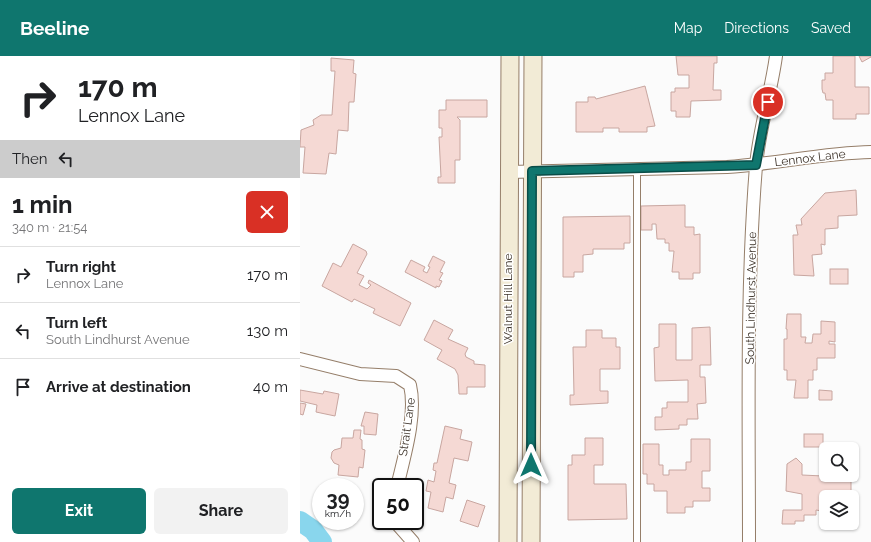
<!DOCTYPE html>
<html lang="en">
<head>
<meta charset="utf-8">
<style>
  body { margin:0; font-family:Raleway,sans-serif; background:#f2f2f2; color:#202124; height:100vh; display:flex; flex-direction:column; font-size:15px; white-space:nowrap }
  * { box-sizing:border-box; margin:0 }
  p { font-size:13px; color:#757577 }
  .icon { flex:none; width:22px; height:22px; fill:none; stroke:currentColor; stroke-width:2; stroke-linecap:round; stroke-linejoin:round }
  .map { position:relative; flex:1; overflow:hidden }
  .drawer { display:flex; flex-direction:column; background:#fff; width:300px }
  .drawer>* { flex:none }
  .guide { background:#fff; color:#202124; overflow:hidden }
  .controls { position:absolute; left:519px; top:386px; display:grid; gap:8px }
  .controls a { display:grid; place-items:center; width:40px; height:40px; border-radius:6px; background:#fff; box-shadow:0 1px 3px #0004; font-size:20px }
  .speed { position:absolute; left:12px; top:422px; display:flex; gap:8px; font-size:20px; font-weight:700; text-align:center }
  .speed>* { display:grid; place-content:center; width:52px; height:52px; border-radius:50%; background:#fff; box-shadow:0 1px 3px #0004; line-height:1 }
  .speed small { font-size:10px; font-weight:400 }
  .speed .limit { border:2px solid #111; border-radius:6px; background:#fff; color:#111 }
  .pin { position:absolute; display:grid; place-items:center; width:34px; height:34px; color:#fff; margin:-17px; border:2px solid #fff; border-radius:50%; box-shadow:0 1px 4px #0007 }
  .me { position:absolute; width:44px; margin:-22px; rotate:0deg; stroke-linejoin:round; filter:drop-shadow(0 0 3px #0008) }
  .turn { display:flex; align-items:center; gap:14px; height:84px; padding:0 12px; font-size:18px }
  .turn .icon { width:52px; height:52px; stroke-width:2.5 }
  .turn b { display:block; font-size:28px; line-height:34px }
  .then { display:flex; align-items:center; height:38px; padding:0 12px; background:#0003; gap:8px; font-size:15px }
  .round { display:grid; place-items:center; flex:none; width:42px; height:42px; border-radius:6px; background:#f2f2f2 }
  .summary { display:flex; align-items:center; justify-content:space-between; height:68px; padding:0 12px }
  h1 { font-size:24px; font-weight:700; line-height:30px }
  .cta { display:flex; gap:8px; margin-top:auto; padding:8px 12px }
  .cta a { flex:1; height:46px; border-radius:6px; background:#0f766e; color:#fff; font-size:16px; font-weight:700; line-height:46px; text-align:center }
  .cta a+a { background:#f2f2f2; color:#202124 }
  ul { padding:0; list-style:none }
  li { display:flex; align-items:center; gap:12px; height:56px; padding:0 12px; border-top:1px solid #e0e0e0 }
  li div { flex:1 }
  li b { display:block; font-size:15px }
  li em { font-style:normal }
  header { display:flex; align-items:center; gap:24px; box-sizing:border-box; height:56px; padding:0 20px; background:#0f766e; color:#fff }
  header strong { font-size:19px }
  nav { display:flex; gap:22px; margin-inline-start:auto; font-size:14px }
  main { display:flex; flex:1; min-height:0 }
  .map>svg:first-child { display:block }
</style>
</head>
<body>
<header>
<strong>Beeline</strong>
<nav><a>Map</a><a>Directions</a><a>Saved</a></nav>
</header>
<main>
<section class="drawer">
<div class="guide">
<div class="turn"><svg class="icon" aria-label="right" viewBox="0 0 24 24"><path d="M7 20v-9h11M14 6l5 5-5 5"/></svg><div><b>170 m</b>Lennox Lane</div></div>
<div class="then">Then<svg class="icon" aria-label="left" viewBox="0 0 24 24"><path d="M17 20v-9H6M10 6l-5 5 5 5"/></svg></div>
</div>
<div class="summary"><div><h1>1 min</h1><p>340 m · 21:54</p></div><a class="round" style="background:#d93025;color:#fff"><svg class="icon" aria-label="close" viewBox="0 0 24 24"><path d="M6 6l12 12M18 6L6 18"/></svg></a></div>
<ul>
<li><svg class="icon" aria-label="right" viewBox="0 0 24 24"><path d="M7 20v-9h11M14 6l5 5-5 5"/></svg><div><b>Turn right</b><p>Lennox Lane</p></div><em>170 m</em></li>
<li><svg class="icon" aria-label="left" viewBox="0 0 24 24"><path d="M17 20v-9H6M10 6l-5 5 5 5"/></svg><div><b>Turn left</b><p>South Lindhurst Avenue</p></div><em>130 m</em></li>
<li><svg class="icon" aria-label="arrive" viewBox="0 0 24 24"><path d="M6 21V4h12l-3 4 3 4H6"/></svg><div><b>Arrive at destination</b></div><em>40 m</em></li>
</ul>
<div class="cta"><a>Exit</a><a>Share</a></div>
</section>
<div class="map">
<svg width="571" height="486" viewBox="0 0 571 486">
  <rect width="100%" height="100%" fill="#fbfbfb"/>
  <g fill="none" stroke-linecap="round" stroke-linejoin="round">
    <!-- river -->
    <path stroke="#89d6ed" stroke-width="20" d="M0 465 13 474 22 486"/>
  </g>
  <!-- building -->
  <g fill="#f5d9d4" stroke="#c8a6a0">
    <path d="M376 0H417V7H414L413 34H421V44L391 45 390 61H376V55H371V36H375V32H389V19H378Z"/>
    <path d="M533 0H555V31H569V58H556V63H533V44H526L525 37H523L522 33V24H525V17H533Z"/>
    <path d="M559 0H571V1L562 6Z"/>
    <path d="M31 2 54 4 53 17 56 18 54 46H49L48 75 38 74 36 98 29 97 26 118 3 117 5 91H0L1 74 14 69 13 64 21 59H32L35 15H31Z"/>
    <path d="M345 30 355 70 347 71V76H319V72H303V76H276V46H288V41H295L296 43Z"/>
    <path d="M146 44H187V61H157L160 64V104H155V127H138V121H141L139 81H142V72H139V54H146Z"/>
    <path d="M556 134 557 159 538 160V172L525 173V189L521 188 522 198 512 199 514 220 494 219 493 179H498L496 169H502L501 163 525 137Z"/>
    <path d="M385 149V171H394V179L400 178V217H393V223H379V216H372L374 195H369V187H365V183H357L356 168H352V174H341V150Z"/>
    <path d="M330 160V187H324V193H293V198L283 199V216H274V221H263V161Z"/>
    <path d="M53 188 66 195 67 198 57 217 64 220 59 229 67 233 71 229 68 227 69 224 111 247 100 270 73 257 75 253 54 243 52 246 22 230 33 207 41 211Z"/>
    <path d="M133 200 145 206 140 216 143 217 139 224 142 225 139 231 136 230V232L105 216 111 204 125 211 123 215 127 217 130 211 128 210Z"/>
    <rect x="530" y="213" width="18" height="15"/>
    <path d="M487 258H501V281H506L505 287H512L513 278H521V265L535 266V286L529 285V288H535V302H517V314H513V324H508V342H494L496 324H487V314H484V283H487V273H486Z"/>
    <path d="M134 264 153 274 148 283 168 292 165 298 166 301 174 305V308L185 309V331H167V338H159L158 319 155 313 137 303 142 294 124 284Z"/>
    <path d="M359 268H376V304H392V272L410 271 411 309H400V321H405L406 347 397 348 398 363H387V369H379V373L355 374V361H362V352H367V346H388V324L355 325 354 292 359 291Z"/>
    <path d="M286 274H302V282H316V291H320V313H300V335H308V347L270 349V339H274L273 291H286Z"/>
    <path d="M0 334 23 338 24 335 39 338 35 360 16 356 17 349 0 345Z"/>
    <path d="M519 334 532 335V344H519Z"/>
    <path d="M0 347 6 348 3 359 0 358Z"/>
    <path d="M65 356 78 358 76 379 64 378V370H61Z"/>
    <path d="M145 370 162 374 160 383 172 386 168 405 154 402 149 427 156 429 153 443 146 441 143 456 128 452 131 436 126 435 128 424 134 426 136 415 133 414 134 407H137Z"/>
    <path d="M54 374H61L60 383 62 384V393L65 394 63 412 59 411 58 421 38 419 39 409 34 407 31 402 32 396 34 394 41 392 42 382H53Z"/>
    <rect x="504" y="378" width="19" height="13"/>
    <path d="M285 382H303V409H294V428H326L327 463 268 464V409H272V399H285Z"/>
    <path d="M391 383H410V415H402V432H410V445H393V451H385V457H367V435H354V428H347V418H343V388H359V409H363V419H369V414H386V406H391Z"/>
    <path d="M496 402 502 408V419L523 420V424H537V419H551V441H526V460H522V455L516 454V459H504V465H495V468H482L483 454H502V438L486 435 487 408Z"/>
    <path d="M167 444 185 450 178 471 160 465Z"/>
  </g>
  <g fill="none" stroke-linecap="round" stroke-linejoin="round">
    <!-- lane casing -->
    <g stroke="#957e69" stroke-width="8">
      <path id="lane" d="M337 486V113"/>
    </g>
    <!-- street casing -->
    <g stroke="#957e69" stroke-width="14">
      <g id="street">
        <path d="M209 116 427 111C475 108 523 97 571 96"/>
        <path d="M0 303 60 318 96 320 110 329C117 359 104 401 97 431"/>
        <path d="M98 465V469L113 486"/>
        <path d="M449 486C449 361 446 235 456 110 459 73 471 37 476 0"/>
      </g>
    </g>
    <!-- secondary casing -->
    <g stroke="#957e69" stroke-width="19">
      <g id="secondary">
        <path d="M208 486 210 0"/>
        <path d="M231 486 233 0"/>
      </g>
    </g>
    <!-- lane -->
    <use href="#lane" stroke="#fff" stroke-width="6"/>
    <!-- street -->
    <use href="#street" stroke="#fff" stroke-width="12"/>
    <!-- secondary -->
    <use href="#secondary" stroke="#f2ebd6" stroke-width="17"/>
  </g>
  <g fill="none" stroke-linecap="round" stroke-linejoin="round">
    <!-- route casing -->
    <g stroke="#0a4d48" stroke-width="10">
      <path id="route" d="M231 409 232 115 456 109 468 46"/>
    </g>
    <!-- route -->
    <use href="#route" stroke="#0f766e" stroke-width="7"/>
  </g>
  <g text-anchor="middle" stroke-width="3" stroke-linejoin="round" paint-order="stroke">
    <!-- street labels -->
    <g font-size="12" fill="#3e342b" stroke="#fff">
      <text transform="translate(510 102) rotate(-7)" y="4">Lennox Lane</text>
      <text transform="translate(451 242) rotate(-89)" y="4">South Lindhurst Avenue</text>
      <text transform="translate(208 243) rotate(-90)" y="4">Walnut Hill Lane</text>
      <text transform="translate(107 371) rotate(-82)" y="4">Strait Lane</text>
    </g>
  </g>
</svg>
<div class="controls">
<a><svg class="icon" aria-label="search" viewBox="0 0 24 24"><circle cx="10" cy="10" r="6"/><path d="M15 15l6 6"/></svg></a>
<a><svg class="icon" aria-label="layers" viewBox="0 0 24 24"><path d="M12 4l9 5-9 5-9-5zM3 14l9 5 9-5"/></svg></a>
</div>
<div class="speed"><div>39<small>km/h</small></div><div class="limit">50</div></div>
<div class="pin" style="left:468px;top:46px;background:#d93025"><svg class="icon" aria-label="arrive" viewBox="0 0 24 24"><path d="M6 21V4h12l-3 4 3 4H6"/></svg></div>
<svg class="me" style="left:231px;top:409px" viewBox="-20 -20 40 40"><path d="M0-17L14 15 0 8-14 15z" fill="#0f766e" stroke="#fff" stroke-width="4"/></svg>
</div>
</main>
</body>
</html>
